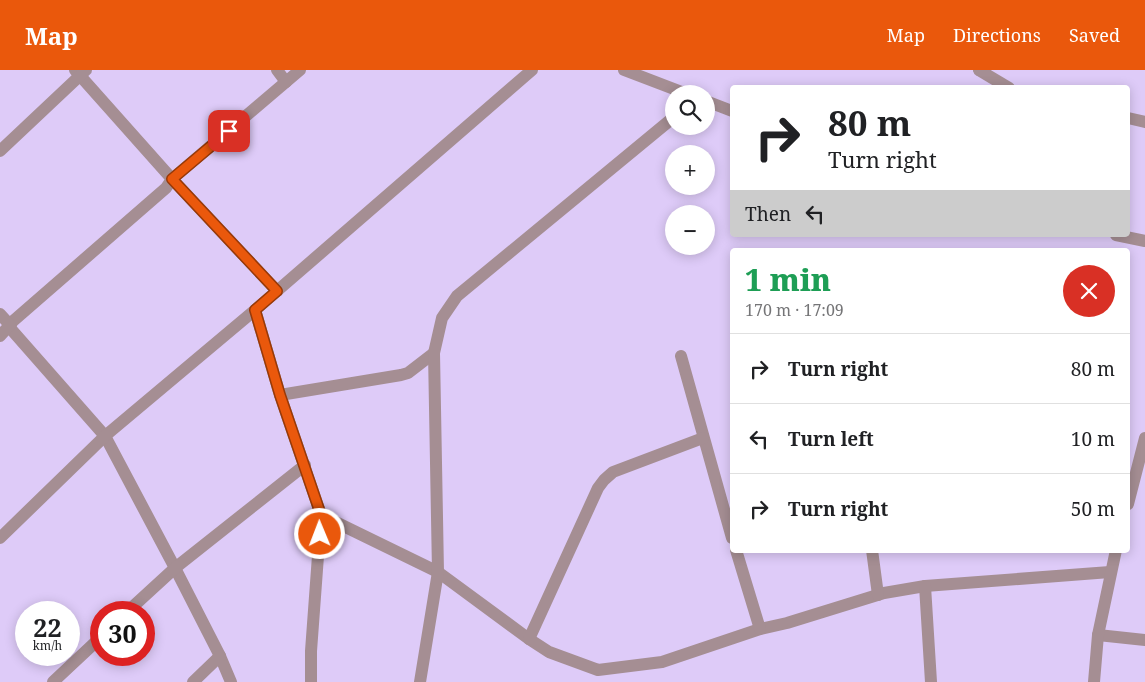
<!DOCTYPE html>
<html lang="en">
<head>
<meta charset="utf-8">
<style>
  body { margin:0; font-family:"Noto Serif",serif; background:#f2f2f2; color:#202124; height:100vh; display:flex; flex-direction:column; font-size:19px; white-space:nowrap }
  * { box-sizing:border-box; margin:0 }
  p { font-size:16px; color:#757577 }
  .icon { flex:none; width:28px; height:28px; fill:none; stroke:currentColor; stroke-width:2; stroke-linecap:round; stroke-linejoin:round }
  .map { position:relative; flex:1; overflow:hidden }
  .drawer { position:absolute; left:730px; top:178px; width:400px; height:305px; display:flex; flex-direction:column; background:#fff; border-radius:5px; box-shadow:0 2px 12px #0003 }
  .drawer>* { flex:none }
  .hud { position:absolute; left:730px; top:15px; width:400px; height:152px; border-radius:5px; box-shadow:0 2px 12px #0003; background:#fff; color:#202124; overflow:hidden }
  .tools { position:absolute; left:665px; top:15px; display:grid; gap:10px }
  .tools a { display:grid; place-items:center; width:50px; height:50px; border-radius:50%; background:#fff; box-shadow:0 2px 12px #0003; font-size:25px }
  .speed { position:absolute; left:15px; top:531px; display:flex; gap:10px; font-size:25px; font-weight:700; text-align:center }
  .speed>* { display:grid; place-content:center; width:65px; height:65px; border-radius:50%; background:#fff; box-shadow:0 2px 12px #0003; line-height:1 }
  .speed small { font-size:12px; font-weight:400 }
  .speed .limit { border:8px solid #d22; background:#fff; color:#111 }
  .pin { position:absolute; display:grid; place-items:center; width:42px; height:42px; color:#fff; margin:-21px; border-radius:10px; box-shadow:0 2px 8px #0006 }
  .me { position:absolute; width:55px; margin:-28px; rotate:359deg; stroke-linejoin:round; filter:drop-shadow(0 0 4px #0008) }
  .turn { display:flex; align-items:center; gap:18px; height:105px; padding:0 15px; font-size:22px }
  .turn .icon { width:65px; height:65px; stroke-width:2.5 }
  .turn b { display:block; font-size:35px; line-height:42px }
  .then { display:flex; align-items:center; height:48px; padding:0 15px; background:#0003; gap:10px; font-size:19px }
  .round { display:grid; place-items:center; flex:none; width:52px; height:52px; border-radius:26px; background:#f2f2f2 }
  .overview { display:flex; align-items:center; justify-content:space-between; height:85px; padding:0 15px }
  h1 { font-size:30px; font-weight:800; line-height:38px; color:#1e9e55 }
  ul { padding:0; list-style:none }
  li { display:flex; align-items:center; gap:15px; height:70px; padding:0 15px; border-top:1px solid #e0e0e0 }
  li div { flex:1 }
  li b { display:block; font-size:19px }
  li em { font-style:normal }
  header { display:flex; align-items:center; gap:30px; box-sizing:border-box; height:70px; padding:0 25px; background:#ea580c; color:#fff }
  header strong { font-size:24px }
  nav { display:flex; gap:28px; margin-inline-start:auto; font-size:18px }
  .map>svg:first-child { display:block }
</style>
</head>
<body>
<header>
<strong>Map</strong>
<nav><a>Map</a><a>Directions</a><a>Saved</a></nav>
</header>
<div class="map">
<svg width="1145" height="612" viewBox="0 0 1145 612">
  <rect width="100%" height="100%" fill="#decbf8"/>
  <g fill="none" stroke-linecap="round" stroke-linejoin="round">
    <!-- street -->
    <g stroke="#a58e93" stroke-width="12">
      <path d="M75 0 172 109 166 118 12 252 10 258 105 366 175 498 220 586 231 612"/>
      <path d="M277 0 286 12"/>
      <path d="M624 0 687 24"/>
      <path d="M979 0 1009 18"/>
      <path d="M706 31 732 41"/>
      <path d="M1128 48 1145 52"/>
      <path d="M0 81 86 0"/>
      <path d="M1116 165 1145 171"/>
      <path d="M277 221 172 109 300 0"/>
      <path d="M255 240 280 325 321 445 311 581V612"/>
      <path d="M0 244 10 255 0 266"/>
      <path d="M681 286 732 468"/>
      <path d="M280 325 401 305 408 303 434 283"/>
      <path d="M1128 434 1145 368"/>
      <path d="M321 445 438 502 529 569 549 582 598 600 662 592 760 559 787 553 884 523 925 516 1110 502"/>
      <path d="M0 468 105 366 255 240 532 0"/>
      <path d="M736 480 760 559"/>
      <path d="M872 480 878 525"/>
      <path d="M925 516 931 612"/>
      <path d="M127 542 175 498 305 395"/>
      <path d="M1098 565 1145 570"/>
      <path d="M529 569 598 418 604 410 613 402 703 368"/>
      <path d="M53 612 101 567"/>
      <path d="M193 612 220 586"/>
      <path d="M420 612 438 502 434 283 442 248 457 226 674 47"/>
      <path d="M1094 612 1098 565 1116 480"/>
    </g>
  </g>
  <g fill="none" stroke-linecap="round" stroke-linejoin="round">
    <!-- route casing -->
    <g stroke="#983908" stroke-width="12">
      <path id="route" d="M229 61 172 109 277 221 255 240 280 325 321 445 320 464"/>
    </g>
    <!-- route -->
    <use href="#route" stroke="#ea580c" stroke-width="9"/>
  </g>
</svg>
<div class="tools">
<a><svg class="icon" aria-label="search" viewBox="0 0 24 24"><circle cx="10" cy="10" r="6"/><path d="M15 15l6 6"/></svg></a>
<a>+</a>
<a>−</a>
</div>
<div class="speed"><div>22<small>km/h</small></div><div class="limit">30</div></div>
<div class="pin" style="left:229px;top:61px;background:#d93025"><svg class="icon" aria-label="arrive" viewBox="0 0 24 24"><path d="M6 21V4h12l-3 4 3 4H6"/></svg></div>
<svg class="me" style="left:320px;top:464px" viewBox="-20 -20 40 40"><circle r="17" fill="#ea580c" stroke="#fff" stroke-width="3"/><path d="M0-11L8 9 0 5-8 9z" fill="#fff"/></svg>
<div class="hud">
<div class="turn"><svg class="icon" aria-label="right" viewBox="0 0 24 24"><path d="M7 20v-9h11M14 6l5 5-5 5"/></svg><div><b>80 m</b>Turn right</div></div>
<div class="then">Then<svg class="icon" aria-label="left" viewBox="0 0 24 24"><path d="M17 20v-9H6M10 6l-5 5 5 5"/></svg></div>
</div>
<section class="drawer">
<div class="overview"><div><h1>1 min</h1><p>170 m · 17:09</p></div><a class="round" style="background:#d93025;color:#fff"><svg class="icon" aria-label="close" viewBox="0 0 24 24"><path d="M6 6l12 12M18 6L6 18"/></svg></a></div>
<ul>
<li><svg class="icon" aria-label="right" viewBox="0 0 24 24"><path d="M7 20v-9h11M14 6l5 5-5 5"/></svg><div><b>Turn right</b></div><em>80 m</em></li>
<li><svg class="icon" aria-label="left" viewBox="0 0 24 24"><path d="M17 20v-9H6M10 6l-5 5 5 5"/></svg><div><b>Turn left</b></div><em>10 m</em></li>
<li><svg class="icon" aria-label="right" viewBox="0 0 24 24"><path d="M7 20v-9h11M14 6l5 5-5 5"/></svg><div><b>Turn right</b></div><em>50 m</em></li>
</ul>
</section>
</div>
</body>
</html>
